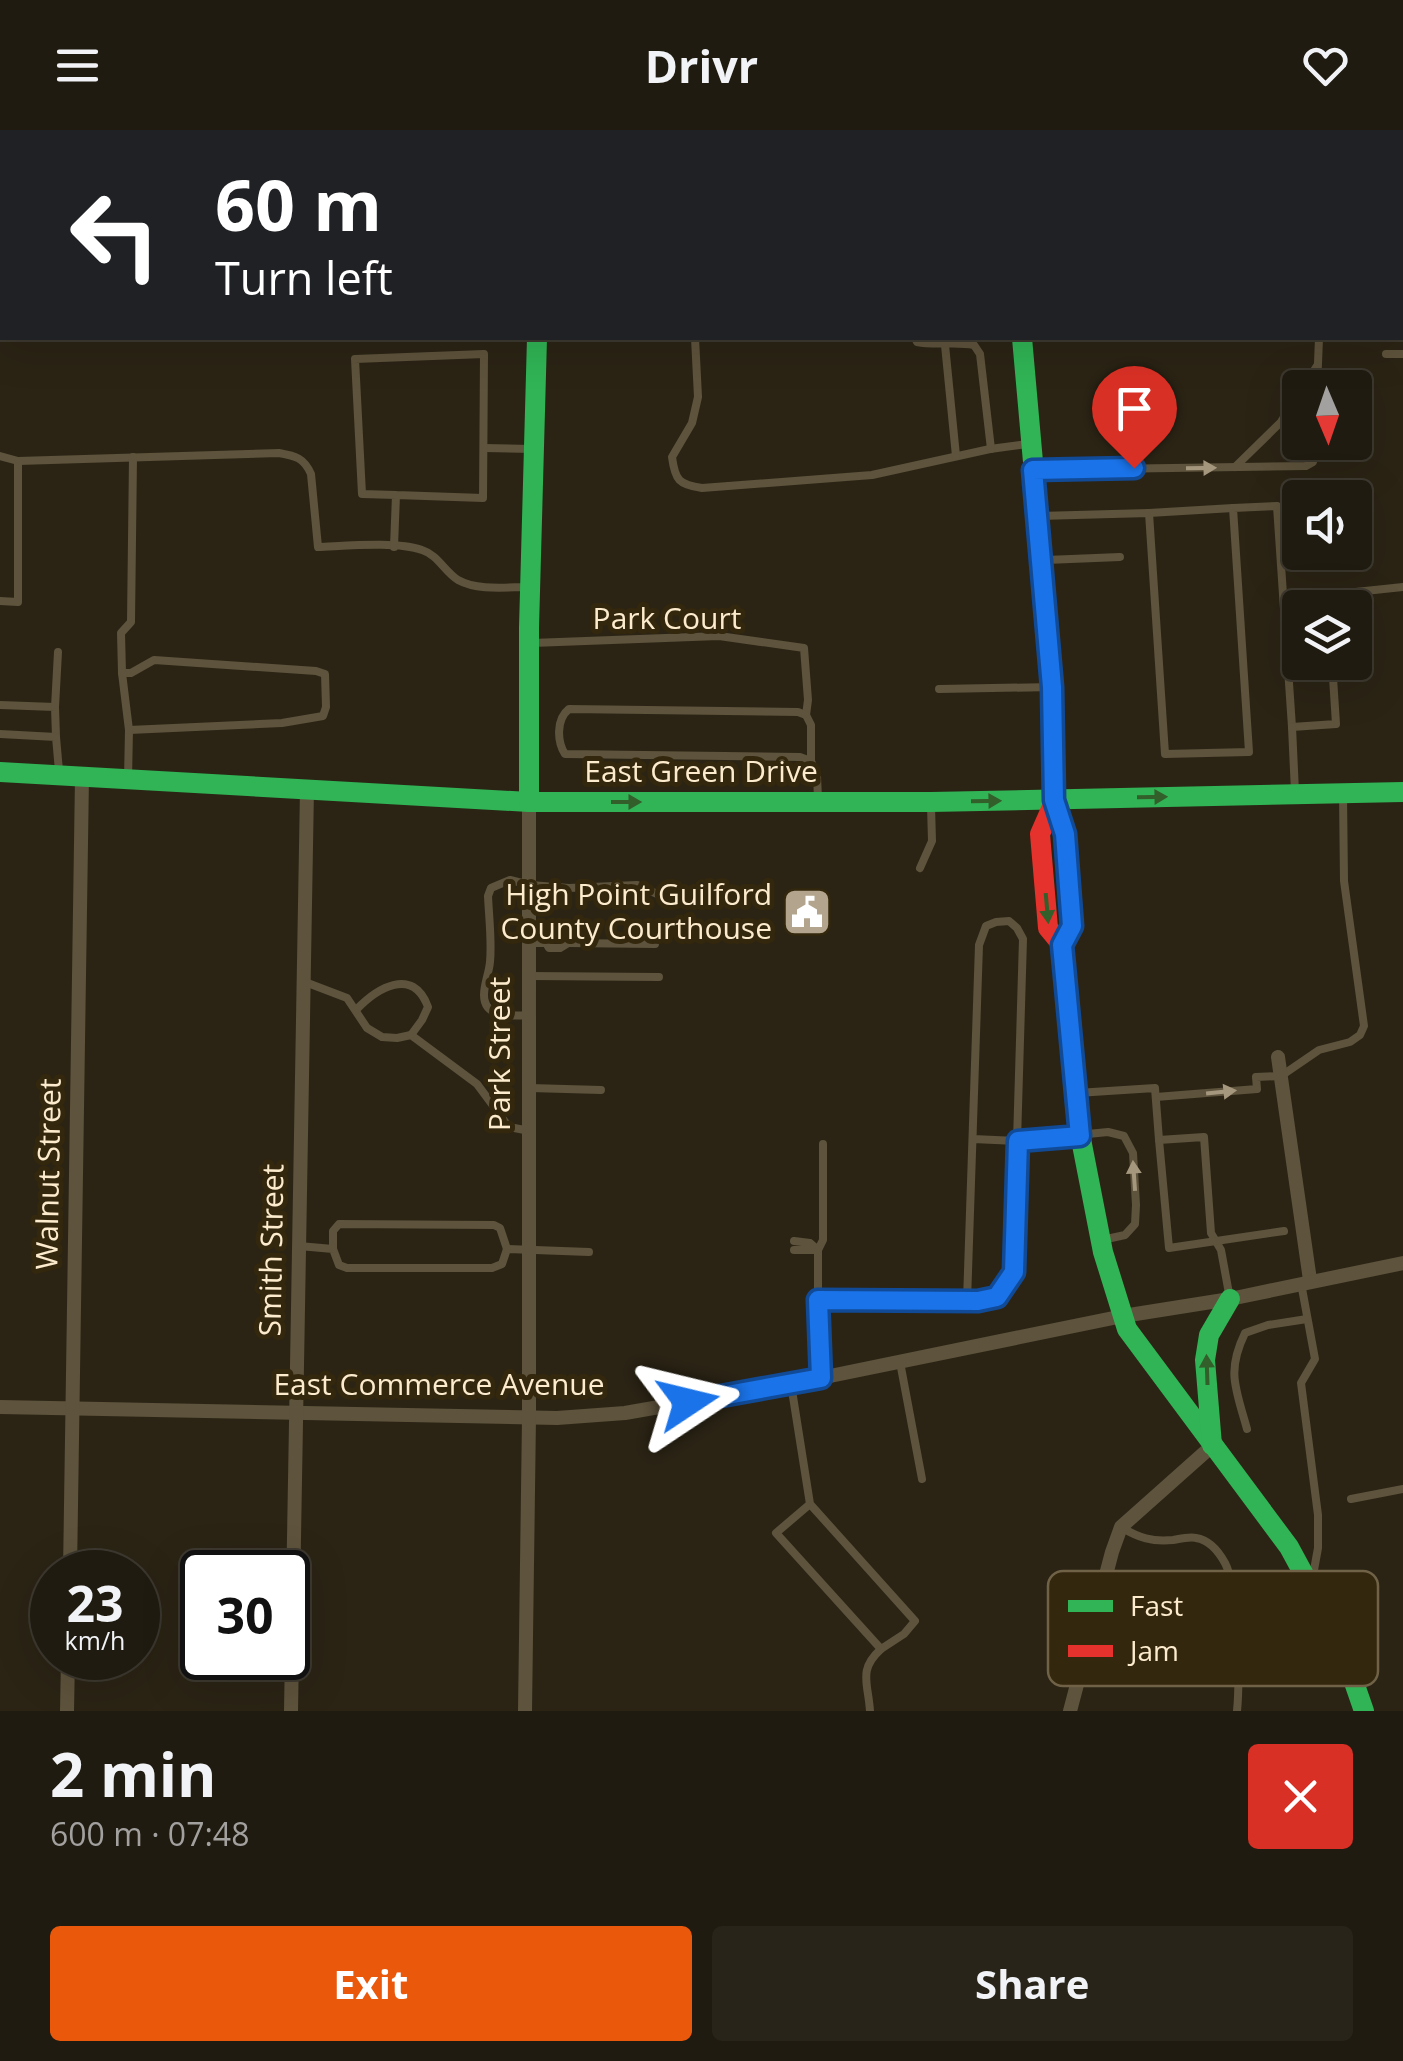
<!DOCTYPE html>
<html lang="en">
<head>
<meta charset="utf-8">
<style>
  body { margin:0; font-family:"Open Sans",sans-serif; background:#282419; color:#f1f3f6; height:100vh; display:flex; flex-direction:column; font-size:38px; white-space:nowrap }
  * { box-sizing:border-box; margin:0 }
  p { font-size:32px; color:#a2a19f }
  .icon { flex:none; width:55px; height:55px; fill:none; stroke:currentColor; stroke-width:2; stroke-linecap:round; stroke-linejoin:round }
  .map { position:relative; height:1581px; overflow:hidden }
  .sheet { display:flex; flex-direction:column; background:#201b10; flex:1 }
  .sheet>* { flex:none }
  .banner { position:absolute; left:0px; top:0px; width:1405px; height:210px; box-shadow:0 10px 40px #0002,0 0 0 2px #3d3930; background:#202124; color:#fff; overflow:hidden }
  .needle { width:65px; rotate:178deg }
  .controls { position:absolute; left:1282px; top:240px; display:grid; gap:20px }
  .controls a { display:grid; place-items:center; width:90px; height:90px; border-radius:10px; background:#201b10; box-shadow:0 10px 40px #0002,0 0 0 2px #3d3930; font-size:50px }
  .speed { position:absolute; left:30px; top:1420px; display:flex; gap:20px; font-size:50px; font-weight:700; text-align:center }
  .speed>* { display:grid; place-content:center; width:130px; height:130px; border-radius:50%; background:#201b10; box-shadow:0 10px 40px #0002,0 0 0 2px #3d3930; line-height:1 }
  .speed small { font-size:25px; font-weight:400 }
  .speed .limit { border:5px solid #111; border-radius:15px; background:#fff; color:#111 }
  .pin { position:absolute; display:grid; place-items:center; width:85px; height:85px; color:#fff; margin:-102px -42px; border-radius:50% 50% 50% 0; rotate:-45deg; box-shadow:0 0 10px #0007 }
  .pin .icon { rotate:45deg }
  .me { position:absolute; width:110px; margin:-55px; rotate:80deg; stroke-linejoin:round; filter:drop-shadow(0 0 8px #0008) }
  .turn { display:flex; align-items:center; gap:35px; height:210px; padding:0 50px; font-size:45px }
  .turn .icon { width:130px; height:130px; stroke-width:2.5 }
  .turn b { display:block; font-size:70px; line-height:85px }
  .round { display:grid; place-items:center; flex:none; width:105px; height:105px; border-radius:10px; background:#282419 }
  .headline { display:flex; align-items:center; justify-content:space-between; height:170px; padding:0 50px }
  h1 { font-size:60px; font-weight:700; line-height:75px }
  .cta { display:flex; gap:20px; margin-top:auto; padding:20px 50px }
  .cta a { flex:1; height:115px; border-radius:10px; background:#ea580c; color:#fff; font-size:40px; font-weight:700; line-height:115px; text-align:center }
  .cta a+a { background:#282419; color:#f1f3f6 }
  header { display:flex; justify-content:space-between; align-items:center; height:130px; padding:0 50px; background:#201b10; font-size:45px; font-weight:700 }
  .map>svg:first-child { display:block }
</style>
</head>
<body>
<header><svg class="icon" aria-label="menu" viewBox="0 0 24 24"><path d="M4 6h16M4 12h16M4 18h16"/></svg>Drivr<svg class="icon" aria-label="heart" viewBox="0 0 24 24"><path d="M12 20l-8-8c-3-5 5-10 8-4 3-6 11-1 8 4z"/></svg></header>
<div class="map">
<svg width="1403" height="1581" viewBox="0 0 1403 1581">
  <rect width="100%" height="100%" fill="#2b2415"/>
  <g fill="none" stroke-linecap="round" stroke-linejoin="round">
    <!-- lane -->
    <g stroke="#5e533c" stroke-width="8">
      <path d="M634 0V2"/>
      <path d="M1247 0 1296 2"/>
      <path d="M695 208 698 267 692 293 672 327C675 350 679 355 702 358L872 345 990 319 1028 314"/>
      <path d="M915 208 917 212C936 216 955 211 974 215L980 224 991 319"/>
      <path d="M945 215 956 326"/>
      <path d="M1386 224H1403"/>
      <path d="M1303 258 1317 236"/>
      <path d="M1317 258 1319 208"/>
      <path d="M484 318 533 319"/>
      <path d="M0 326 18 331 279 323C296 326 304 328 311 344L318 417C345 416 397 411 422 420 438 425 444 441 458 450 478 461 507 457 529 457"/>
      <path d="M1235 337 1281 292 1300 262"/>
      <path d="M1038 340 1306 336 1313 332 1316 312"/>
      <path d="M1149 383 1233 378"/>
      <path d="M1039 386 1149 383 1165 624 1249 622 1233 378 1277 376 1292 597 1336 594 1332 532"/>
      <path d="M394 417 396 365 362 364 355 229 484 224 483 368 396 365"/>
      <path d="M1046 430 1120 427"/>
      <path d="M0 471 18 472V331"/>
      <path d="M1328 478 1327 465 1403 457"/>
      <path d="M532 513 719 506 804 518 808 570 806 585"/>
      <path d="M122 543H131L154 530 316 541 325 544 326 577 323 586 282 593 129 600"/>
      <path d="M939 559 1053 557"/>
      <path d="M0 575 55 577 56 607"/>
      <path d="M55 577 58 522"/>
      <path d="M1292 597 1295 662"/>
      <path d="M0 604 56 607 59 641"/>
      <path d="M811 631 800 627 565 624C557 612 556 589 569 579L798 582 806 585 811 595V631L817 646 818 668"/>
      <path d="M128 649 129 600 122 543 121 503 131 492 133 327"/>
      <path d="M920 738 932 711 931 676"/>
      <path d="M530 813H546L549 809 561 808 568 813 560 818H549L546 813"/>
      <path d="M568 813 655 814"/>
      <path d="M530 846 659 847"/>
      <path d="M305 852 347 868 367 898 382 907 397 908 411 905 477 954 509 997 530 1001"/>
      <path d="M356 880C377 858 413 836 428 877L422 890 411 905"/>
      <path d="M530 885C513 886 484 889 484 865 484 854 489 843 490 832 492 811 489 788 488 766L491 758 510 750 530 755 569 758 637 755 664 767 686 772"/>
      <path d="M530 958 601 960"/>
      <path d="M1077 963 1155 958 1159 1010 1204 1007 1211 1103 1221 1120 1230 1169"/>
      <path d="M1156 967 1257 959 1256 947 1281 946 1319 920 1350 912 1360 905 1364 896 1344 751 1343 665"/>
      <path d="M1159 1010 1169 1118 1284 1101"/>
      <path d="M794 1111 810 1113 818 1120"/>
      <path d="M299 1116 333 1119 339 1135 347 1138H492L502 1134 507 1119 589 1122"/>
      <path d="M333 1119V1101L339 1094 494 1095 500 1098 507 1119"/>
      <path d="M794 1120H818"/>
      <path d="M1301 1153 1315 1229 1301 1253 1318 1385V1418L1312 1451"/>
      <path d="M818 1170V1120L823 1110V1014"/>
      <path d="M967 1171 979 815 986 796 996 792 1009 791 1017 798 1023 809 1017 1011 973 1009"/>
      <path d="M900 1232 922 1349"/>
      <path d="M821 1248 818 1170 978 1171 997 1167 1014 1142 1017 1011 1108 1002 1124 1006 1133 1023 1136 1075 1135 1094 1125 1105 1102 1110"/>
      <path d="M791 1254 810 1374 915 1491 904 1504 881 1519 776 1403 810 1374"/>
      <path d="M1247 1299C1236 1259 1226 1242 1245 1203L1268 1195 1307 1189"/>
      <path d="M1351 1369 1403 1359"/>
      <path d="M1121 1397C1139 1408 1152 1412 1173 1410 1179 1409 1190 1406 1196 1408 1209 1410 1219 1422 1225 1433 1238 1457 1240 1551 1237 1581"/>
      <path d="M870 1581C868 1552 858 1540 881 1519"/>
    </g>
    <!-- street -->
    <g stroke="#5e533c" stroke-width="14">
      <path d="M28 0V2"/>
      <path d="M277 0V2"/>
      <path d="M98 2V0"/>
      <path d="M189 2V0"/>
      <path d="M420 2V0"/>
      <path d="M541 2V0"/>
      <path d="M783 2V0"/>
      <path d="M1334 2V0"/>
      <path d="M0 55H2"/>
      <path d="M0 174H2"/>
      <path d="M1278 927 1310 1150"/>
      <path d="M0 1277 557 1288 625 1283 791 1254 1123 1186 1230 1169 1403 1133"/>
      <path d="M70 1442 82 647"/>
      <path d="M67 1581 68 1528"/>
      <path d="M291 1581 307 659"/>
      <path d="M525 1581 529 1287V672"/>
      <path d="M1070 1581 1112 1422 1121 1397 1212 1316"/>
    </g>
    <!-- fast -->
    <g stroke="#30b455" stroke-width="20">
      <path d="M1027 0V2"/>
      <path d="M1402 181H1403"/>
      <path d="M1022 208 1053 557 1055 670 1065 704 1072 796 1062 815"/>
      <path d="M0 642 529 672H931L1403 662"/>
      <path d="M529 672V498L537 208"/>
      <path d="M1078 994 1103 1122 1127 1199 1289 1417 1328 1489 1348 1535 1364 1581"/>
      <path d="M1212 1315 1205 1230 1209 1205 1230 1169"/>
    </g>
    <!-- jam -->
    <path stroke="#e5322d" stroke-width="20" d="M1055 670 1040 704 1048 798 1062 815 1078 994"/>
  </g>
  <!-- one-way arrows -->
  <defs><path id="oneway-solid" d="M-6-.8H1V-3.2L6.5 0L1 3.2V.8H-6Z" transform="scale(2.5)"/></defs>
  <g fill="#a5977d">
    <use href="#oneway-solid" transform="translate(1201 338) rotate(-1)"/>
    <use href="#oneway-solid" transform="translate(1221 962) rotate(-6)"/>
    <use href="#oneway-solid" transform="translate(1134 1046) rotate(-94)"/>
  </g>
  <g fill="#325f2a">
    <use href="#oneway-solid" transform="translate(1152 667) rotate(-1)"/>
    <use href="#oneway-solid" transform="translate(986 671) rotate(-1)"/>
    <use href="#oneway-solid" transform="translate(626 672)"/>
    <use href="#oneway-solid" transform="translate(1047 778) rotate(85)"/>
    <use href="#oneway-solid" transform="translate(1207 1240) rotate(-92)"/>
  </g>
  <g fill="none" stroke-linecap="round" stroke-linejoin="round">
    <!-- route casing -->
    <g stroke="#114b97" stroke-width="25">
      <path id="route" d="M688 1272 821 1248 818 1170 978 1171 997 1167 1014 1142 1018 1011 1080 1006 1062 815 1072 796 1065 704 1054 670 1052 557 1033 340 1134 338"/>
    </g>
    <!-- route -->
    <use href="#route" stroke="#1a73e8" stroke-width="18"/>
  </g>
  <!-- icons -->
  <defs>
    <g id="civic-square" transform="scale(2.5)"><rect x="-9" y="-9" width="18" height="18" rx="4" fill="#b3a58d" stroke="#33270d"/><path d="M-.6-6.5H3V-4.5H.6V-3L4-1V1h2V6H-6V1h2V-1L-.6-3ZM-1.2 2.5V6h2.4V2.5Z" fill="#fff"/></g>
  </defs>
  <g fill-rule="evenodd">
    <use href="#civic-square" x="807" y="782"/>
  </g>
  <g text-anchor="middle" stroke-width="10" stroke-linejoin="round" paint-order="stroke">
    <!-- street labels -->
    <g font-size="30" fill="#fcebcd" stroke="#33270d">
      <text x="667" y="499">Park Court</text>
      <text x="701" y="652">East Green Drive</text>
      <text transform="translate(500 924) rotate(-90)" y="10">Park Street</text>
      <text transform="translate(49 1044) rotate(-89)" y="10">Walnut Street</text>
      <text transform="translate(272 1120) rotate(-89)" y="10">Smith Street</text>
      <text x="439" y="1265">East Commerce Avenue</text>
    </g>
    <!-- poi labels -->
    <g font-size="30" fill="#fcebcd" stroke="#33270d" text-anchor="end">
      <text x="772" y="775">High Point Guilford<tspan x="772" dy="34">County Courthouse</tspan></text>
    </g>
  </g>
  <!-- legend -->
  <rect x="1048" y="1441" width="330" height="115" rx="15" fill="#33270d" stroke="#6f6247" stroke-width="2.5"/>
  <rect x="1068" y="1470" width="45" height="12" fill="#30b455"/>
  <rect x="1068" y="1515" width="45" height="12" fill="#e5322d"/>
  <g font-size="28" fill="#fcebcd">
    <text x="1130" y="1486">Fast</text>
    <text x="1130" y="1531">Jam</text>
  </g>
</svg>
<div class="controls">
<a><svg class="needle" viewBox="-14 -14 28 28"><path d="M0-13l5 13h-10z" fill="#e53935"/><path d="M0 13l5-13h-10z" fill="#a2a19f"/></svg></a>
<a><svg class="icon" aria-label="sound" viewBox="0 0 24 24"><path d="M4 9h4l5-4v14l-5-4H4zM17 9q2 3 0 6"/></svg></a>
<a><svg class="icon" aria-label="layers" viewBox="0 0 24 24"><path d="M12 4l9 5-9 5-9-5zM3 14l9 5 9-5"/></svg></a>
</div>
<div class="speed"><div>23<small>km/h</small></div><div class="limit">30</div></div>
<div class="pin" style="left:1134px;top:338px;background:#d93025"><svg class="icon" aria-label="arrive" viewBox="0 0 24 24"><path d="M6 21V4h12l-3 4 3 4H6"/></svg></div>
<svg class="me" style="left:688px;top:1272px" viewBox="-20 -20 40 40"><path d="M0-17L14 15 0 8-14 15z" fill="#1a73e8" stroke="#fff" stroke-width="4"/></svg>
<div class="banner">
<div class="turn"><svg class="icon" aria-label="left" viewBox="0 0 24 24"><path d="M17 20v-9H6M10 6l-5 5 5 5"/></svg><div><b>60 m</b>Turn left</div></div>
</div>
</div>
<section class="sheet">
<div class="headline"><div><h1>2 min</h1><p>600 m · 07:48</p></div><a class="round" style="background:#d93025;color:#fff"><svg class="icon" aria-label="close" viewBox="0 0 24 24"><path d="M6 6l12 12M18 6L6 18"/></svg></a></div>
<div class="cta"><a>Exit</a><a>Share</a></div>
</section>
</body>
</html>
